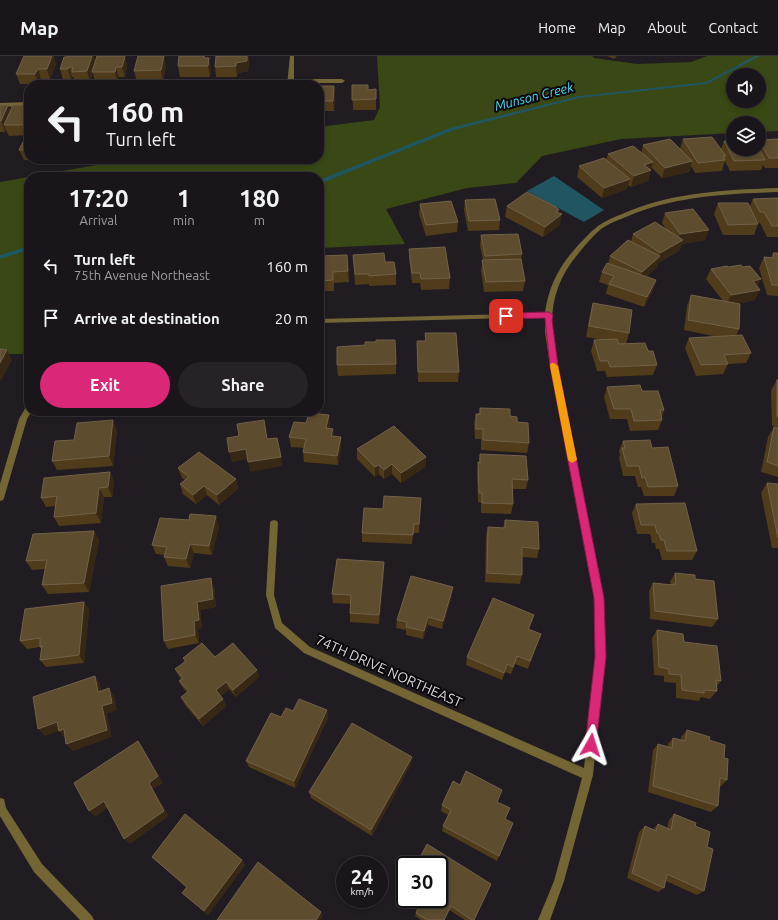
<!DOCTYPE html>
<html lang="en">
<head>
<meta charset="utf-8">
<style>
  body { margin:0; font-family:Ubuntu,sans-serif; background:#262227; color:#f1f3f6; height:100vh; display:flex; flex-direction:column; font-size:15px; white-space:nowrap }
  * { box-sizing:border-box; margin:0 }
  p { font-size:13px; color:#9f9fa2 }
  .icon { flex:none; width:22px; height:22px; fill:none; stroke:currentColor; stroke-width:2; stroke-linecap:round; stroke-linejoin:round }
  .map { position:relative; flex:1; overflow:hidden }
  .panel { position:absolute; left:24px; top:116px; width:300px; height:244px; display:flex; flex-direction:column; background:#19151a; border-radius:16px; box-shadow:0 2px 6px #0003,0 0 0 1px #373439 }
  .panel>* { flex:none }
  .top-card { position:absolute; left:24px; top:24px; width:300px; height:84px; border-radius:16px; box-shadow:0 2px 6px #0003,0 0 0 1px #373439; background:#19151a; color:#f1f3f6; overflow:hidden }
  .buttons { position:absolute; left:726px; top:12px; display:grid; gap:8px }
  .buttons a { display:grid; place-items:center; width:40px; height:40px; border-radius:50%; background:#19151a; box-shadow:0 2px 6px #0003,0 0 0 1px #373439; font-size:20px }
  .speed { position:absolute; left:336px; top:800px; display:flex; gap:8px; font-size:20px; font-weight:700; text-align:center }
  .speed>* { display:grid; place-content:center; width:52px; height:52px; border-radius:50%; background:#19151a; box-shadow:0 2px 6px #0003,0 0 0 1px #373439; line-height:1 }
  .speed small { font-size:10px; font-weight:400 }
  .speed .limit { border:2px solid #111; border-radius:6px; background:#fff; color:#111 }
  .pin { position:absolute; display:grid; place-items:center; width:34px; height:34px; color:#fff; margin:-17px; border-radius:8px; box-shadow:0 2px 6px #0006 }
  .me { position:absolute; width:44px; margin:-22px; rotate:6deg; stroke-linejoin:round; filter:drop-shadow(0 0 3px #0008) }
  .turn { display:flex; align-items:center; gap:14px; height:84px; padding:0 16px; font-size:18px }
  .turn .icon { width:52px; height:52px; stroke-width:2.5 }
  .turn b { display:block; font-size:28px; line-height:34px }
  .eta { display:flex; justify-content:space-evenly; align-items:center; height:68px; text-align:center }
  .eta b { font-size:24px; font-weight:700; line-height:28px }
  .action { display:flex; gap:8px; margin-top:auto; padding:8px 16px }
  .action a { flex:1; height:46px; border-radius:24px; background:#db2777; color:#fff; font-size:16px; font-weight:700; line-height:46px; text-align:center }
  .action a+a { background:#262227; color:#f1f3f6 }
  ul { padding:0; list-style:none }
  li { display:flex; align-items:center; gap:12px; height:52px; padding:0 16px }
  li div { flex:1 }
  li b { display:block; font-size:15px }
  li em { font-style:normal }
  header { display:flex; align-items:center; gap:24px; box-sizing:border-box; height:56px; padding:0 20px; background:#19151a; border-bottom:1px solid #373439 }
  header strong { font-size:19px }
  nav { display:flex; gap:22px; margin-inline-start:auto; font-size:14px }
  .map>svg:first-child { display:block }
</style>
</head>
<body>
<header>
<strong>Map</strong>
<nav><a>Home</a><a>Map</a><a>About</a><a>Contact</a></nav>
</header>
<div class="map">
<svg width="778" height="864" viewBox="0 0 778 864">
  <rect width="100%" height="100%" fill="#211c22"/>
  <!-- green -->
  <path fill="#394814" fill-rule="evenodd" d="M377 0H592L594 2 637 8 691 6 707 0H778V75L759 76V67H733V77L621 83 542 100 516 127 467 132 386 153 405 188 319 192V121H29V295L22 298H0V126L108 107 124 103H319V71L374 64 380 51ZM733 19H759V45H733Z"/>
  <!-- water -->
  <path fill="#205661" d="M554 120 604 154 584 166 527 135Z"/>
  <g fill="none" stroke-linecap="round" stroke-linejoin="round">
    <!-- stream -->
    <g fill="#205661" fill-rule="evenodd">
      <path d="M755 0H760L707 28 579 42 454 74 319 128V124L450 72 579 40 706 26Z"/>
      <path d="M29 190V194L0 203V199Z"/>
    </g>
    <!-- minor -->
    <g fill="#736634" fill-rule="evenodd">
      <path d="M290 0H294V27L315 23H342L345 25 342 27H315L300 29H287Z"/>
      <path d="M29 46V50L0 51V47Z"/>
      <path d="M778 132V136C726 138 674 140 626 161 618 164 608 168 601 173 593 180 585 189 578 198 557 222 549 251 553 282L603 542 605 601 593 719 564 825 550 864H538L554 825 582 722 304 597 275 572 266 539 270 467 271 465 274 464 277 465 278 467 274 539 282 567 310 591 584 712 595 601V542L550 310 545 276V261L319 267V263L545 257C548 233 558 212 574 194 581 186 589 177 598 170 605 165 614 161 622 158 672 136 725 134 778 132Z"/>
      <path d="M29 350V355H32L27 363 4 442 3 444 0 445V428L19 363 26 351Z"/>
      <path d="M0 742 4 743 6 752 42 808 92 860 94 864H80L34 816 0 760Z"/>
    </g>
  </g>
  <!-- wall -->
  <g fill="#503b1a">
    <path d="M125 0 127 10 125 21H119L117 26 95 27 93 17 90 26H75L73 21H72L71 23 63 24 60 13 64 1 95 6Z"/>
    <path d="M205 0V2L211 12 210 21H180L178 10Z"/>
    <path d="M216 0H248L249 5 248 15 238 17 237 21H216L215 11Z"/>
    <path d="M607 0H617L614 3Z"/>
    <path d="M56 8 50 23H41L39 28H20L16 18Z"/>
    <path d="M166 10 163 25 137 26 134 15Z"/>
    <path d="M352 29 368 34 376 33V54H353Z"/>
    <path d="M319 30H334L335 40 334 55H319Z"/>
    <path d="M0 49 10 55 29 49V79L9 80 6 74 5 76H0Z"/>
    <path d="M29 82V103H49L48 104H24L19 94Z"/>
    <path d="M683 83 721 93 724 85 759 93V84L778 83V112H765L763 109 761 114 730 115 725 105 722 115 695 117 691 110 689 116 662 122 651 111 650 114H651L648 125 631 131 628 129 627 133 602 142 577 121 579 110 606 104 608 98 641 97 643 89 680 93Z"/>
    <path d="M778 142V181H767L760 167H758V168L754 179H723L714 158 718 147 750 150 753 143Z"/>
    <path d="M465 144 500 164 499 174 468 175 464 154Z"/>
    <path d="M420 148 458 166 457 176 426 180 419 158Z"/>
    <path d="M507 150 560 169 543 181 505 161Z"/>
    <path d="M665 157 705 184 682 188 679 195 658 207 657 211 646 221 656 224 653 234 644 251 606 238 608 229 599 226 602 216 608 208 610 200 631 186 633 178 666 173 662 167Z"/>
    <path d="M481 179 522 198 521 205 525 225 523 235 484 236 481 214 483 204 480 190Z"/>
    <path d="M409 193 450 222 449 233 421 234 420 227H412L409 203Z"/>
    <path d="M773 197H778V240L767 239 759 212 764 201 771 202Z"/>
    <path d="M347 199 349 226 334 227V235H319V200Z"/>
    <path d="M353 199 385 206 396 218V229L369 230V228L355 229Z"/>
    <path d="M728 211 757 231 755 244 736 248 739 273 736 280 751 297 746 307 728 308 723 318 696 320 685 292 689 282 718 281 684 274 687 250 691 239 723 245 706 223 711 213Z"/>
    <path d="M593 247 629 277 626 288 648 295 657 309 653 319 607 321 605 315H597L591 295 594 284H604L586 281 590 258Z"/>
    <path d="M425 277 459 316 458 326H418L417 295V285H425Z"/>
    <path d="M319 283H321L322 307H319Z"/>
    <path d="M376 286 396 308V318L338 320 337 309 365 289Z"/>
    <path d="M777 324H778V371L772 370 771 334Z"/>
    <path d="M607 331 642 335 664 354 662 361V364L658 374 630 375 627 363H610L604 341Z"/>
    <path d="M480 352 510 360 517 366 529 387 527 397 481 394V383H475L474 368 476 358H479Z"/>
    <path d="M306 367 330 369 329 372 333 373 334 381 341 391 338 409 304 406 303 396 304 392 291 391 289 381Z"/>
    <path d="M774 371 778 372V421L761 416 768 381Z"/>
    <path d="M117 374 113 410 57 414 52 405 74 384Z"/>
    <path d="M623 385 652 392 678 430 674 440H644L641 431H638L635 420H623L619 402 620 399 619 395Z"/>
    <path d="M357 393 426 401 425 411 401 427 392 418 384 423 379 418 375 421 357 403Z"/>
    <path d="M480 398 528 424 526 433H512L513 448 511 458 481 457V447L478 446 477 416Z"/>
    <path d="M178 412 236 423 238 433 219 449 207 439 196 448 183 438 180 428 185 424 182 422Z"/>
    <path d="M110 416 114 426 112 441H104L101 467 59 470 54 461 56 450 46 451 41 442Z"/>
    <path d="M767 427 778 428V492H772L761 437Z"/>
    <path d="M421 442 419 477H413L412 488 362 486V477L383 453Z"/>
    <path d="M636 448 697 495 692 504H662L659 493H656L655 487H652L650 478H637L632 457Z"/>
    <path d="M505 464 539 493 537 502 522 501V519L520 528 485 526 486 480 488 471 503 472Z"/>
    <path d="M219 470 212 499 194 497 190 512 168 510 164 501 165 499 156 498 152 489Z"/>
    <path d="M94 475 99 484 89 536 48 538 42 529 45 513 32 514 26 505Z"/>
    <path d="M384 506V515L379 568 350 566V548L333 547 332 538Z"/>
    <path d="M675 517 695 523 718 563 712 571 650 563 649 535 653 527 671 529 670 526Z"/>
    <path d="M214 530 216 551 200 554 202 572 198 573 199 587 168 593 164 585Z"/>
    <path d="M452 540 442 573 428 569 423 583 406 579V574L396 572 397 564Z"/>
    <path d="M84 546 89 554 84 607 46 611 40 604 41 593 40 591 27 593 20 585Z"/>
    <path d="M534 559 529 574 541 578 528 613 515 608 511 618 505 616 502 624 466 609 467 601Z"/>
    <path d="M657 574 684 586 721 625 716 631 717 635 710 643 701 641 699 645 676 642V627L664 626V620L654 619 652 582Z"/>
    <path d="M215 601 257 614 259 621 236 641 229 633 221 640 223 643 226 650 203 670 185 649 181 641 187 637 183 632 179 625 181 623 179 621 175 613 185 606 183 602Z"/>
    <path d="M327 654 328 662 295 732 249 711 246 705 281 661 293 655Z"/>
    <path d="M687 674 709 684 724 702 727 724 720 731 719 730 718 750 711 756 648 736 653 694 658 688 668 691V688L673 682 681 684V681Z"/>
    <path d="M411 708 372 780 311 742 309 736Z"/>
    <path d="M497 746 505 763 499 800 497 805 442 775 443 770 448 759 441 755 442 749Z"/>
    <path d="M674 758 695 770 707 791 704 835 697 839 666 825 664 832 658 836 627 822 639 776 645 770 652 774 658 768 667 772 669 764Z"/>
    <path d="M152 801 242 804 245 809 208 859 182 837 186 831Z"/>
    <path d="M407 843H439L474 864H465L449 854 444 864H421L415 860 417 854 406 846Z"/>
  </g>
  <!-- shaded-wall -->
  <g fill="#372715">
    <path d="M52 0H54L56 8 50 23 47 13Z"/>
    <path d="M92 0H94L96 7 92 16 93 17 90 26 87 15Z"/>
    <path d="M125 0 127 10 125 21 122 11Z"/>
    <path d="M164 0 166 10 163 25 161 14Z"/>
    <path d="M247 0H248L249 5 248 15 238 17 237 21 236 10V7Z"/>
    <path d="M209 2 211 12 210 21 208 10Z"/>
    <path d="M69 11 72 21 71 23 68 13Z"/>
    <path d="M116 11 119 21 117 26 115 16Z"/>
    <path d="M38 13 41 23 39 28 35 18Z"/>
    <path d="M334 30 335 40 334 55 333 45Z"/>
    <path d="M8 49 12 59 4 69 6 74 5 76 1 65Z"/>
    <path d="M692 105 689 116 662 122 665 112Z"/>
    <path d="M653 106 648 125 631 131 634 120 644 109Z"/>
    <path d="M630 123 627 133 602 142 604 132Z"/>
    <path d="M559 154 557 162 562 158 560 169 543 181 545 171 556 156Z"/>
    <path d="M709 174 705 184 682 188 679 195 658 207 657 211 639 227 642 216 659 202 660 197 677 187 680 178Z"/>
    <path d="M761 223 756 234 753 225Z"/>
    <path d="M656 224 653 234 644 251 647 241Z"/>
    <path d="M760 234 755 244 726 250 731 239Z"/>
    <path d="M321 283 322 293V307L321 297Z"/>
    <path d="M7 294 12 304 1 325 0 323V307Z"/>
    <path d="M329 359 330 369 327 382 326 372Z"/>
    <path d="M113 364 117 374 113 410 109 400Z"/>
    <path d="M333 373 334 383 331 380Z"/>
    <path d="M341 381V391L338 409 337 400Z"/>
    <path d="M246 393 248 403 232 406 229 396Z"/>
    <path d="M281 401 282 410 250 416 248 406Z"/>
    <path d="M426 401 425 411 401 427V417Z"/>
    <path d="M392 408V418L384 423V414Z"/>
    <path d="M379 409V418L375 421V411Z"/>
    <path d="M110 416 114 426 112 441 108 431Z"/>
    <path d="M236 423 238 433 219 449 217 439Z"/>
    <path d="M204 430 207 439 196 448 193 439Z"/>
    <path d="M99 432 104 441 101 467 96 457Z"/>
    <path d="M216 460 219 470 212 499 209 490Z"/>
    <path d="M94 475 99 484 89 536 84 527Z"/>
    <path d="M190 488 194 497 190 512 186 503Z"/>
    <path d="M384 506V515L379 568V559Z"/>
    <path d="M211 522 214 530 216 551 200 554 202 572 198 573 199 587 195 579 194 565 197 546Z"/>
    <path d="M453 531 452 540 442 573 443 565Z"/>
    <path d="M84 546 89 554 84 607 79 599Z"/>
    <path d="M428 561V569L423 583 424 575Z"/>
    <path d="M257 614 259 621 236 641 233 634Z"/>
    <path d="M95 620 100 628 103 643 98 636Z"/>
    <path d="M226 626 229 633 219 642 216 634Z"/>
    <path d="M109 632 114 640 117 654 107 658 112 681 73 695 66 688 102 650Z"/>
    <path d="M223 643 226 650 203 670 199 663Z"/>
    <path d="M327 654 328 662 295 732 294 725Z"/>
    <path d="M57 666 64 673 45 680 38 673Z"/>
    <path d="M64 673 65 682 59 675Z"/>
    <path d="M138 685 143 692 163 727 153 733 169 760 130 788 124 783 149 727Z"/>
    <path d="M412 701 411 708 372 780 371 774Z"/>
    <path d="M104 745 110 750 95 761 89 755Z"/>
    <path d="M242 804 245 809 208 859 204 855Z"/>
    <path d="M321 856 323 860 320 864H316Z"/>
  </g>
  <!-- building -->
  <g fill="#5e4c2f" stroke="#72614a">
    <path d="M24 0H52L47 13H38L35 18H16Z"/>
    <path d="M68 0H92L87 15 72 16 73 11H69L68 13H60L64 1H67Z"/>
    <path d="M97 0H125L122 11H116L115 16H92Z"/>
    <path d="M138 0H164L161 14 134 15Z"/>
    <path d="M179 0H204V2H209L208 10H178Z"/>
    <path d="M216 0H247V5L236 7V10L215 11Z"/>
    <path d="M352 29H368V34L376 33V43L352 44Z"/>
    <path d="M319 30H334L333 45H319Z"/>
    <path d="M0 49H8L1 65H0Z"/>
    <path d="M13 49H29V66L28 69H4Z"/>
    <path d="M712 81 726 100H723L725 104 698 107 683 83Z"/>
    <path d="M28 82H29V94H19L23 86H26Z"/>
    <path d="M670 83 692 105 665 112 643 89Z"/>
    <path d="M778 83V102H769L759 84Z"/>
    <path d="M724 85H733V93H759L765 104 734 105Z"/>
    <path d="M633 90 653 106 644 109 651 114 634 120 608 98Z"/>
    <path d="M604 102 630 123 604 132 579 110Z"/>
    <path d="M527 136 556 151 559 154 556 156 562 158 545 171 507 150Z"/>
    <path d="M778 142V170H772L764 156H760L753 143Z"/>
    <path d="M495 143 500 164 469 165 465 144Z"/>
    <path d="M451 145 458 166 426 169 420 148Z"/>
    <path d="M718 147H748L758 168 728 169Z"/>
    <path d="M693 153 709 174 680 178 665 157Z"/>
    <path d="M655 166 683 184 660 197 633 178Z"/>
    <path d="M518 178 522 198 485 200 481 179Z"/>
    <path d="M628 184 660 200 642 216 610 200Z"/>
    <path d="M445 191 450 222 421 223 420 217H412L409 193Z"/>
    <path d="M384 197 385 206H394L396 218 369 220V218H355L353 199Z"/>
    <path d="M773 197H778V229H772L764 201 774 202Z"/>
    <path d="M347 199 348 215 333 216V224L319 225V200Z"/>
    <path d="M521 203 525 225 486 226 482 204Z"/>
    <path d="M607 207 656 224 647 241 609 228 614 220 602 216Z"/>
    <path d="M741 209 743 211 750 210 761 223 753 225 760 234 731 239 711 213 727 210 728 211Z"/>
    <path d="M691 239 740 248 739 273 688 264Z"/>
    <path d="M593 247 632 254 629 277 589 270Z"/>
    <path d="M425 277H456L459 316H418L417 285H426Z"/>
    <path d="M742 279 751 297 724 299 728 308 701 309 689 282Z"/>
    <rect x="319" y="283" width="2" height="14"/>
    <path d="M617 283 619 288 645 287 648 295H653L657 309 610 311 608 305H600L594 284Z"/>
    <path d="M376 284H395L396 308 337 309V291L365 289V286H376Z"/>
    <path d="M0 293 7 294 0 307Z"/>
    <rect x="777" y="324" width="1" height="36"/>
    <path d="M640 329 642 335H658L664 354H660L662 364 634 365 631 353H614L607 331Z"/>
    <path d="M480 352 510 353V360L517 361V366L528 367 529 387 483 384V373H476V358H480Z"/>
    <path d="M309 357 329 359 326 372 333 373 331 380 341 381 337 400 303 396 306 383 289 381 294 366 306 367Z"/>
    <path d="M113 364 109 400 52 405 55 385 74 384 77 367Z"/>
    <path d="M264 364 267 383 277 382 281 401 248 406 246 393 229 396 227 382 239 380 237 368Z"/>
    <path d="M394 370 426 401 401 417 392 408 384 414 379 409 375 411 357 393Z"/>
    <path d="M774 371 778 372V410L767 406Z"/>
    <path d="M650 384 652 392 668 391 678 430 648 431 645 421 642 422 639 410H627L622 392H625L623 385Z"/>
    <path d="M199 396 236 423 217 439 204 430 193 439 180 428 189 421 178 412Z"/>
    <path d="M480 398 526 400 528 424 512 423 513 448 482 447V437H479L478 406 480 407Z"/>
    <path d="M110 416 108 431 99 432 96 457 54 461 57 440 41 442 44 422Z"/>
    <path d="M767 427 778 428V482Z"/>
    <path d="M384 440 421 442 419 468H414L413 479 362 477 364 452 383 453Z"/>
    <path d="M685 447 697 495H667L664 484H661L659 478 657 477 655 469H641L636 448Z"/>
    <path d="M190 458 216 460 209 490 190 488 186 503 164 501 167 491 152 489 160 462 189 464Z"/>
    <path d="M505 464 538 466 539 493 522 491V519L487 517 488 471 505 472Z"/>
    <path d="M94 475 84 527 42 529 47 504 26 505 33 478Z"/>
    <path d="M337 503 384 506 379 559 350 557 351 539 332 538Z"/>
    <path d="M675 517 695 519V523L714 525 718 563 655 555 653 527 673 529V528H676Z"/>
    <path d="M411 520 453 531 443 565 428 561 424 575 406 571 407 566 397 564Z"/>
    <path d="M211 522 213 543 197 546 199 564 194 565 195 579 164 585 161 530Z"/>
    <path d="M493 542 534 559 528 573 541 578 530 605 517 600 513 611 507 608 504 617 467 601Z"/>
    <path d="M84 546 79 599 40 604 42 590 40 591V582L20 585 25 553Z"/>
    <path d="M657 574 683 578 684 586 717 590 721 625 716 624 717 635 704 634V637L682 634 681 619 669 618V613L659 611Z"/>
    <path d="M202 587 215 601 233 587 257 614 233 634 226 626 216 634 223 643 199 663 181 641 189 635 179 625 183 622 175 613 186 605 183 602Z"/>
    <path d="M95 620 98 636 109 632 112 647 102 650 107 674 66 688 64 673 59 675 57 666 38 673 33 641Z"/>
    <path d="M299 643 327 654 294 725 246 705 271 657 281 661 286 652 293 655Z"/>
    <path d="M352 667 412 701 371 774 309 736Z"/>
    <path d="M687 674 710 681 709 684 725 689 724 702 728 703 727 724 720 722 718 750 653 730 658 688 672 692 673 682 685 685Z"/>
    <path d="M138 685 158 720 149 727 164 755 124 783 104 745 89 755 74 727Z"/>
    <path d="M466 715 502 734 497 746 510 752 505 763 513 767 499 800 443 770 451 754 442 749 453 725 460 729Z"/>
    <path d="M185 758 242 804 204 855 182 837 187 831 152 801Z"/>
    <path d="M674 758 696 767 695 770 710 776 707 791 713 793 704 835 667 818 664 832 632 817 645 770 656 775 658 768 671 774Z"/>
    <path d="M427 788 491 828 474 864H472L451 850 444 864H427L416 857 419 850 408 843H439V809H416Z"/>
    <path d="M258 806 321 856 316 864H217Z"/>
  </g>
  <!-- route -->
  <path fill="#db2777" stroke="#8e194d" d="M549 256 553 259 552 264 558 310 604 542 606 601 596 689 595 693 591 695 587 693 585 689 595 601 594 542 550 310 545 262 506 263 502 260 506 257Z"/>
  <!-- slow -->
  <path fill="#f59e0b" d="M551 307H554L558 310 577 404 572 407 568 404 550 310Z"/>
  <g text-anchor="middle" stroke-width="4" stroke-linejoin="round" paint-order="stroke">
    <!-- far-water labels -->
    <g font-size="13" font-style="italic" fill="#4adffa" stroke="#09070a">
      <text transform="translate(534 40) rotate(-14)" y="5">Munson Creek</text>
    </g>
    <!-- street labels -->
    <g font-size="14" fill="#dbd7db" stroke="#09070a">
      <text transform="translate(389 615) rotate(24)" y="5">74TH DRIVE NORTHEAST</text>
    </g>
  </g>
</svg>
<div class="buttons">
<a><svg class="icon" aria-label="sound" viewBox="0 0 24 24"><path d="M4 9h4l5-4v14l-5-4H4zM17 9q2 3 0 6"/></svg></a>
<a><svg class="icon" aria-label="layers" viewBox="0 0 24 24"><path d="M12 4l9 5-9 5-9-5zM3 14l9 5 9-5"/></svg></a>
</div>
<div class="speed"><div>24<small>km/h</small></div><div class="limit">30</div></div>
<div class="pin" style="left:506px;top:260px;background:#d93025"><svg class="icon" aria-label="arrive" viewBox="0 0 24 24"><path d="M6 21V4h12l-3 4 3 4H6"/></svg></div>
<svg class="me" style="left:591px;top:689px" viewBox="-20 -20 40 40"><path d="M0-17L14 15 0 8-14 15z" fill="#db2777" stroke="#fff" stroke-width="4"/></svg>
<div class="top-card">
<div class="turn"><svg class="icon" aria-label="left" viewBox="0 0 24 24"><path d="M17 20v-9H6M10 6l-5 5 5 5"/></svg><div><b>160 m</b>Turn left</div></div>
</div>
<section class="panel">
<div class="eta">
<div><b>17:20</b><p>Arrival</p></div>
<div><b>1</b><p>min</p></div>
<div><b>180</b><p>m</p></div>
</div>
<ul>
<li><svg class="icon" aria-label="left" viewBox="0 0 24 24"><path d="M17 20v-9H6M10 6l-5 5 5 5"/></svg><div><b>Turn left</b><p>75th Avenue Northeast</p></div><em>160 m</em></li>
<li><svg class="icon" aria-label="arrive" viewBox="0 0 24 24"><path d="M6 21V4h12l-3 4 3 4H6"/></svg><div><b>Arrive at destination</b></div><em>20 m</em></li>
</ul>
<div class="action"><a>Exit</a><a>Share</a></div>
</section>
</div>
</body>
</html>
